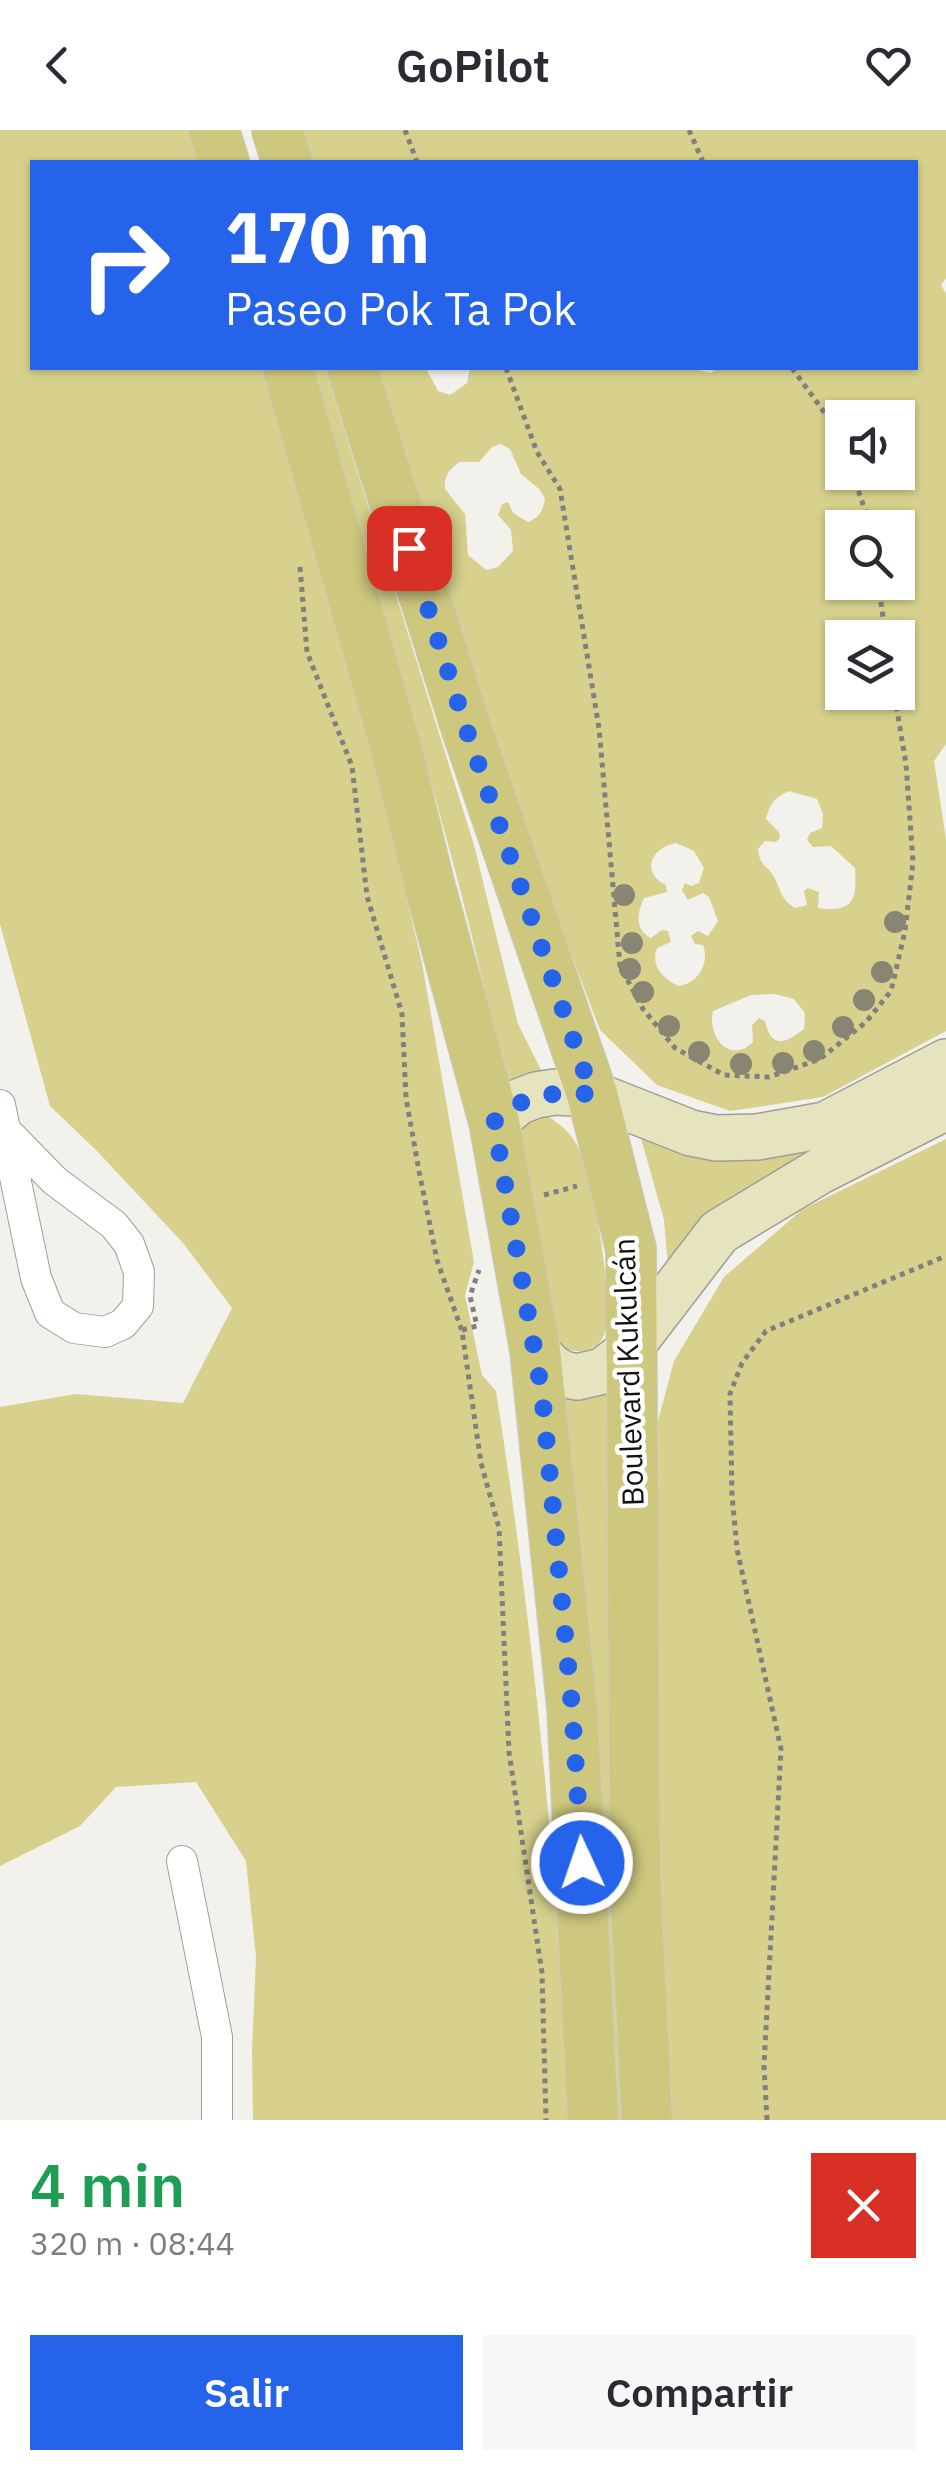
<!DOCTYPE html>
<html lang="es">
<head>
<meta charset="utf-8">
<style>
  body { margin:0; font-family:"IBM Plex Sans",sans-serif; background:#f7f7f7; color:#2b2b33; height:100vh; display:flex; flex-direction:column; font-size:38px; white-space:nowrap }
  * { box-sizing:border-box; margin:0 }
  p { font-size:32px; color:#7c7c81 }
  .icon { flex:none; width:55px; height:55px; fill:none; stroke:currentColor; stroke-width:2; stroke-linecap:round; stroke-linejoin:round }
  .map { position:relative; height:1990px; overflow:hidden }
  .details { display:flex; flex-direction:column; background:#fff; flex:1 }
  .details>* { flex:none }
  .hud { position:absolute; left:30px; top:30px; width:888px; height:210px; border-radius:0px; box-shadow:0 2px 8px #0004; background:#2563eb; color:#fff; overflow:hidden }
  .controls { position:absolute; left:825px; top:270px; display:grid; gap:20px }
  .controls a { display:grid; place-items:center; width:90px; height:90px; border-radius:0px; background:#fff; box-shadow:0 2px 8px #0004; font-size:50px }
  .pin { position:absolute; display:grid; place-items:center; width:85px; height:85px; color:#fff; margin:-42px; border-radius:20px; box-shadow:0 5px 15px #0006 }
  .me { position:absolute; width:110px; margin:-55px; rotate:357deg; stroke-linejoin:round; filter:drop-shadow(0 0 8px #0008) }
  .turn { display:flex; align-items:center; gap:35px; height:210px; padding:0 30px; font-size:45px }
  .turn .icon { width:130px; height:130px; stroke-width:2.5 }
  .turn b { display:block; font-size:70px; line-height:85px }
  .round { display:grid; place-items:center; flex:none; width:105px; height:105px; border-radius:0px; background:#f7f7f7 }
  .head { display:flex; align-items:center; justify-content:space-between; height:170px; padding:0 30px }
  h1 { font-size:60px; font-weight:600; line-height:75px; color:#1e9e55 }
  .action { display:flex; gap:20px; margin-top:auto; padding:20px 30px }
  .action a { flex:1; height:115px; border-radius:0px; background:#2563eb; color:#fff; font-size:40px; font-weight:600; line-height:115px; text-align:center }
  .action a+a { background:#f7f7f7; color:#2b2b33 }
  header { display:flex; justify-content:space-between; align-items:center; height:130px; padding:0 30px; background:#fff; font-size:45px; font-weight:600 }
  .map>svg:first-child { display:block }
</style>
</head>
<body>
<header><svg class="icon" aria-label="back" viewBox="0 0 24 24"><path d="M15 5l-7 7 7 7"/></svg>GoPilot<svg class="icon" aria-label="heart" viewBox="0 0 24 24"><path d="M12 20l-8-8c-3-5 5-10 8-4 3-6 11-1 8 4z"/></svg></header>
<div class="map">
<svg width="946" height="1990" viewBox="0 0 946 1990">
  <rect width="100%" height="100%" fill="#f2f1ec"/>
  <!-- green -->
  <g fill="#d7d18d" fill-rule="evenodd">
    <path d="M0 0H196L206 32H32V238H268L345 509 422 833 474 1132 465 1165 482 1245 496 1261C534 1502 558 1747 569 1990H253L252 1920 256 1827 246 1731 196 1652 116 1657 80 1696 0 1736V1277L76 1264 183 1273 232 1178 183 1113 96 1020 50 976 0 794Z"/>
    <path d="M298 0H946V148L941 155 946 164V614L934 631 946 709V901L823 967 730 981 657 955 600 900 470 557 371 238H426L438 261 450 265 467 253 470 238H689L711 243 717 238H915V32H308ZM842 288H898V342H842ZM500 314 510 319 521 344 539 359 545 368C543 381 540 387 528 392L513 383 508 372 502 374 498 385 511 400 513 421 498 437 486 440 468 425 465 384 445 359V350L449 341 459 332H479L492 317ZM842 398H898V452H842ZM842 508H898V562H842ZM789 661 817 669 823 684 822 698 810 703 807 710 813 717 831 716 855 738C857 769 854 783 818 778L819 762 808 758 804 761 807 775 795 778C781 769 782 763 775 749 769 735 760 739 758 719L765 711 776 712 780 708 779 702 766 689C769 675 775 667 789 661ZM676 713 694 721 704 738 699 753 691 756 685 753 682 760 688 770 703 763 709 767 718 791 708 806 698 801 691 806 695 814 703 815C710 833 698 854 678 856 663 848 650 836 657 818L671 812 668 801 662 800 651 808C634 799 637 783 644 768L667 762 666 755C641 743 650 718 676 713ZM774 864 794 869 805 883 804 899C785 914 771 919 765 891L759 888 752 895 753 912C730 935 707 907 713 881L751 865Z"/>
    <path d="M307 238H325L474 715 518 894 543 944 504 955C485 848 456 742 427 638 389 503 349 370 307 238Z"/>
    <path d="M547 986C562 995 571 1003 579 1019 593 1045 616 1180 604 1205 595 1225 574 1223 557 1217L515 1007 526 993Z"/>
    <path d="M637 994 826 1008 669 1147 664 1090Z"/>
    <path d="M946 1009V1990H671L658 1703V1291L674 1231 724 1147 803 1079Z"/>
    <path d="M614 1258 631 1990H608L557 1264Z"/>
  </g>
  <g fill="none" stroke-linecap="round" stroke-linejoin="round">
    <!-- street casing -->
    <g stroke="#9e9e99" stroke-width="32">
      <g id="street">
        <path d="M0 975 36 1148 50 1183 74 1198 105 1202 123 1194 138 1176 139 1142 129 1114 114 1095 55 1051 9 1004"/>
        <path d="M182 1731 217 1907V1990"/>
      </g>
    </g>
    <!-- secondary casing -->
    <g stroke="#9e9e99" stroke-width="48">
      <g id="secondary">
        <path d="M494 992 518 972 536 965 555 962 592 964 691 1003 716 1008 757 1007 825 995 946 932"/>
        <path d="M535 1220 551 1237 563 1244 577 1247 603 1241 626 1223 719 1102 820 1041 946 977"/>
      </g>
    </g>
    <!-- primary casing -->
    <g stroke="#cbcbcb" stroke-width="52">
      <g id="primary">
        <path d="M214 0 224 32"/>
        <path d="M277 0 287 32"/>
        <path d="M288 238 396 618 429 753 494 992 535 1220 572 1577 593 1990"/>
        <path d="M352 238 466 597 592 964 631 1119 635 1748 647 1990"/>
      </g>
    </g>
    <!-- path -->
    <g stroke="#81807d" stroke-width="5" stroke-dasharray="5 5" stroke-linecap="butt">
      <path d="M405 0 417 32"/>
      <path d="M689 0 703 32"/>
      <path d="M506 238 537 322 560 359 599 598 620 836 643 879 675 918 724 945 769 947 820 929 866 892 891 861 905 801 913 732 906 634 894 562"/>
      <path d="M792 238 835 297 842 317"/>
      <path d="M852 342 871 398"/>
      <path d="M300 437 307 522 352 636 367 766 402 884 406 968 419 1041 437 1130 462 1201 481 1333 499 1398 509 1622 542 1843 546 1990"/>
      <path d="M878 452 886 508"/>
      <path d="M544 1065 577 1056"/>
      <path d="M462 1200 477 1196 470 1166 479 1140"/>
      <path d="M767 1990 764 1936 781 1619 737 1419 732 1365 730 1264 742 1233 766 1201 946 1126"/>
    </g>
    <!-- street -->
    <use href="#street" stroke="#fff" stroke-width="30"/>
    <!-- secondary -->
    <use href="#secondary" stroke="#e6e3bf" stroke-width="45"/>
    <!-- primary -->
    <use href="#primary" stroke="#cec87f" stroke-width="50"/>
  </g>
  <!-- trees -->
  <g fill="#888672">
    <circle cx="624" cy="765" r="11"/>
    <circle cx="895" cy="792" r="11"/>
    <circle cx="632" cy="813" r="11"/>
    <circle cx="630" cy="839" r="11"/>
    <circle cx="882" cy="842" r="11"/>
    <circle cx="643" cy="862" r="11"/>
    <circle cx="864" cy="870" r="11"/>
    <circle cx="669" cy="896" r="11"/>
    <circle cx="843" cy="897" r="11"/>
    <circle cx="814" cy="921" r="11"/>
    <circle cx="699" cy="922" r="11"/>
    <circle cx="783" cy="933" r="11"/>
    <circle cx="741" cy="934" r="11"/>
  </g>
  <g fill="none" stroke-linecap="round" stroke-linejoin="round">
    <!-- route -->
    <path stroke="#2563eb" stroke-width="18" stroke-dasharray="0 32.4" d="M409 418 466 598 592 964C553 962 523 963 494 992L542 1263 572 1577 582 1733"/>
  </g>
  <g text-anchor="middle" stroke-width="9" stroke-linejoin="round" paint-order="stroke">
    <!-- street labels -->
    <g font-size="30" fill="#121211" stroke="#fff">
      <text transform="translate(629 1242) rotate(-92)" y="10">Boulevard Kukulcán</text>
    </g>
  </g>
</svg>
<div class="controls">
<a><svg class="icon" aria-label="sound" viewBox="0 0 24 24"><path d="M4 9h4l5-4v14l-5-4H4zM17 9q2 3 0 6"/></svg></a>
<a><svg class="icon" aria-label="search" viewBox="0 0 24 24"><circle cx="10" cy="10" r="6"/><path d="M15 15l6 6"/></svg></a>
<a><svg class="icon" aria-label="layers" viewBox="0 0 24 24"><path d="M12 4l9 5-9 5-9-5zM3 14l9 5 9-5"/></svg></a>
</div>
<div class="pin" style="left:409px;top:418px;background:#d93025"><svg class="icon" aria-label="arrive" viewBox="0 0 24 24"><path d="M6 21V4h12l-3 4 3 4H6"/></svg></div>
<svg class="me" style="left:582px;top:1733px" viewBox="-20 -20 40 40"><circle r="17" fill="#2563eb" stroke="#fff" stroke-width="3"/><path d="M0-11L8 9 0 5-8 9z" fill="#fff"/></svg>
<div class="hud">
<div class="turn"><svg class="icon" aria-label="right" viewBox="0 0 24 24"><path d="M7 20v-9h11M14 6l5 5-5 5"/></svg><div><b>170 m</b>Paseo Pok Ta Pok</div></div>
</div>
</div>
<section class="details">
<div class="head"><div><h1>4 min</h1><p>320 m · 08:44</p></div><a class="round" style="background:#d93025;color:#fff"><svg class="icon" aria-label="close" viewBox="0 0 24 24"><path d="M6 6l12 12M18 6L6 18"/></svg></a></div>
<div class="action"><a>Salir</a><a>Compartir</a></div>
</section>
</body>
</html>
